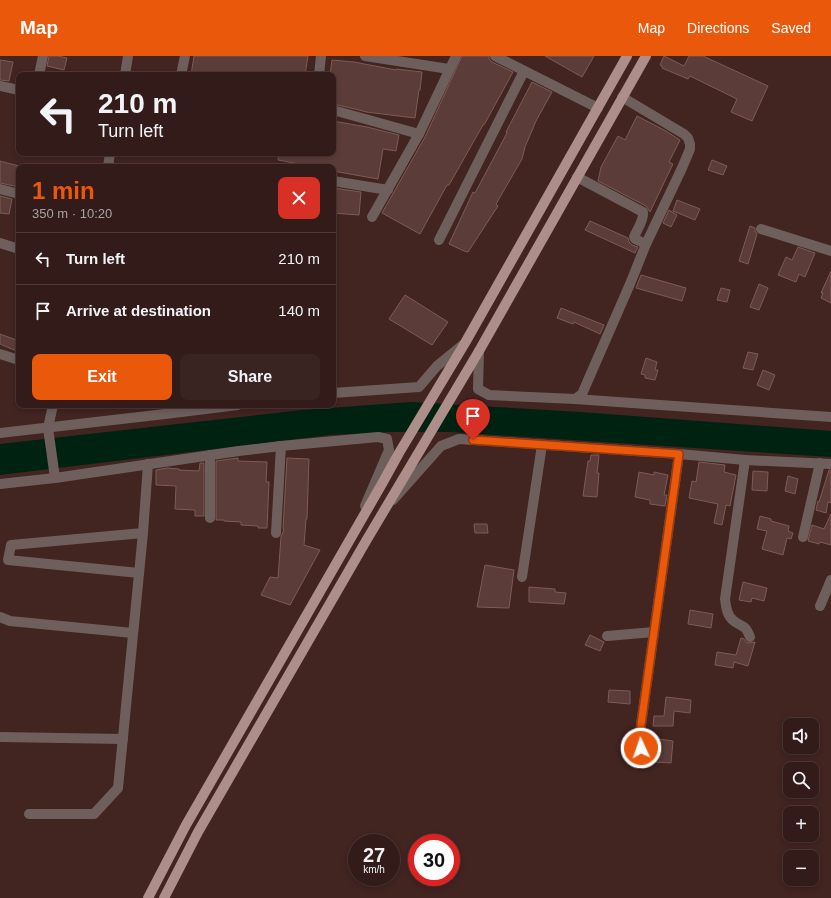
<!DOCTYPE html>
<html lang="en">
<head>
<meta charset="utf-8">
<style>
  body { margin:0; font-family:Helvetica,sans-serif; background:#3a2422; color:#f1f3f6; height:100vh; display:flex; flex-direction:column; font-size:15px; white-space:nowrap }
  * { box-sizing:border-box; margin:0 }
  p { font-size:13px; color:#a8a1a2 }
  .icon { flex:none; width:22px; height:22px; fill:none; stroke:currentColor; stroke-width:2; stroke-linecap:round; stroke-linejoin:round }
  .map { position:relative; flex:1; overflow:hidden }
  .details { position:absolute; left:16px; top:108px; width:320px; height:244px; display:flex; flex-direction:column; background:#321b19; border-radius:8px; box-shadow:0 2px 6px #0003,0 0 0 1px #4d3938 }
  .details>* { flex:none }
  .guide { position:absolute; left:16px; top:16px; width:320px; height:84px; border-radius:8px; box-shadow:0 2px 6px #0003,0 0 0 1px #4d3938; background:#321b19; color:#f1f3f6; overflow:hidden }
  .tools { position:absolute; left:783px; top:662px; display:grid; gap:8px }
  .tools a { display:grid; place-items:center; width:36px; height:36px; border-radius:8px; background:#321b19; box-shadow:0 2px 6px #0003,0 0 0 1px #4d3938; font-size:20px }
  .speed { position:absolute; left:348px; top:778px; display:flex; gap:8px; font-size:20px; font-weight:700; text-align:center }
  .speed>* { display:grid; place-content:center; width:52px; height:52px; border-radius:50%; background:#321b19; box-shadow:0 2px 6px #0003,0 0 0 1px #4d3938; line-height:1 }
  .speed small { font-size:10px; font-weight:400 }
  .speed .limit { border:6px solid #d22; background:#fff; color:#111 }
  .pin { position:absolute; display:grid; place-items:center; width:34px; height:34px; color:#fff; margin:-41px -17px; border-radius:50% 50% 50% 0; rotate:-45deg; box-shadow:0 0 4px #0007 }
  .pin .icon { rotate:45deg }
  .me { position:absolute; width:44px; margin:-22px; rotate:357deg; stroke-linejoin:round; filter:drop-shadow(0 0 3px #0008) }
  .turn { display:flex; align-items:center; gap:14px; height:84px; padding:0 16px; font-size:18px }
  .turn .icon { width:52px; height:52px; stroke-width:2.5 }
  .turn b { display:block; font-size:28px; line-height:34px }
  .round { display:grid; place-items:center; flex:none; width:42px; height:42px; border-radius:8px; background:#3a2422 }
  .summary { display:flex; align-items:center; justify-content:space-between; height:68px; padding:0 16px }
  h1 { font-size:24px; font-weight:600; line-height:30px; color:#ea580c }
  .button { display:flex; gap:8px; margin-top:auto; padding:8px 16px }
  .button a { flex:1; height:46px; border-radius:8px; background:#ea580c; color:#fff; font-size:16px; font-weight:600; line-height:46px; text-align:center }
  .button a+a { background:#3a2422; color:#f1f3f6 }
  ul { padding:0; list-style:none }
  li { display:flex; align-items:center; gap:12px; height:52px; padding:0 16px; border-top:1px solid #4d3938 }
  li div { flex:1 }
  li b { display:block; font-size:15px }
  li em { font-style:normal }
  header { display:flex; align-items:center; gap:24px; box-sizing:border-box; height:56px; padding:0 20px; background:#ea580c; color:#fff }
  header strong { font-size:19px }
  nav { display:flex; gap:22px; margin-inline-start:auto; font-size:14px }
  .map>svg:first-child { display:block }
</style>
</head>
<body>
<header>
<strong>Map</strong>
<nav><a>Map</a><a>Directions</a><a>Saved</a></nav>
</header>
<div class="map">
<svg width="831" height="842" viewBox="0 0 831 842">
  <rect width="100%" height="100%" fill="#422421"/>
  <!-- water -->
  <path fill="#021" d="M411 346 581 356 831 375V401L450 376H389L330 379 0 419V388L302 354Z"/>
  <!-- building -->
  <g fill="#5c3c38" stroke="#7d5b56">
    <path d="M49 0H58L67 2 64 14 47 10Z"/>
    <path d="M194 0H308L305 19H191Z"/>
    <path d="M462 0H489V3L492 6 513 16 484 69H483L449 129H447L420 178 382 157 425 81Z"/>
    <path d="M545 0H594L582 21Z"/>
    <path d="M664 0 684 10 689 0H703L768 30 752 65 731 56 737 43 690 20 688 23 662 12V10L660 9Z"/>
    <path d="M0 4 13 6 9 25 0 24Z"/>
    <path d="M332 4 354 6 396 14V13L422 16 420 34H419L415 62 366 56 355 53 333 48V19H330Z"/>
    <path d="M532 26 552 36 536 65 525 91 522 103 496 148 498 150 468 196 464 195 449 188 473 136 475 137 507 77 506 76Z"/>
    <path d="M637 60 666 75 680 84 669 106 673 108 650 156 646 150 598 125 601 111 618 80 625 84Z"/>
    <path d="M333 65 367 71 399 79 396 95 383 93 378 123 333 115V111H315L278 104 279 97H333Z"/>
    <path d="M712 104 727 110 723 119 708 114Z"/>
    <path d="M0 105 19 110V131L0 127Z"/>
    <path d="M333 132 361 136 359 159 333 157Z"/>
    <path d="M0 140 12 143 9 158 0 157Z"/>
    <path d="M677 144 700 153 695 164 673 155Z"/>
    <path d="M669 154 677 159 671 171 663 167Z"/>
    <path d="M590 165 628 182 629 186 632 189 638 191 635 197 585 174Z"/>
    <path d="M750 170 755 172V175L757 178 748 208 739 205Z"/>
    <path d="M798 191 815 197 805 221 799 218 796 226 778 219 786 201 792 204Z"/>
    <path d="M831 215V247L821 242 823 237H821Z"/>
    <path d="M641 219 686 232 682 245 636 232Z"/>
    <path d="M759 228 768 232 759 254 750 251Z"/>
    <path d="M721 232 730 234 727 246 717 244Z"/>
    <path d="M405 239 448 266 432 289 389 263Z"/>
    <path d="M561 252 604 269 600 278 574 266 573 268 557 262Z"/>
    <path d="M0 278 19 285V296L0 288Z"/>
    <path d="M748 296 758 298 753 314 743 312Z"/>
    <path d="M646 302 657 306 655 314H658L655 324 645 322V319L641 318Z"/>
    <path d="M763 314 775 319 769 334 757 329Z"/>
    <path d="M591 399H599L597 417H599L597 441 583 440 588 405H590Z"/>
    <path d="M238 402V405L267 406 266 426H269L267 472H258V470L241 469V466L224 465V464H216V405Z"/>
    <path d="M287 402 309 403 307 463H306L304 489 320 494 290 549 261 539 270 521 278 522 281 481 284 473H283Z"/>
    <path d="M699 406 725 409 724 416 736 419 730 450 726 449 722 469 714 467 718 448 689 442 692 425 696 426Z"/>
    <path d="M200 407H204V460H195V454L175 453 176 430 156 429V414L167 412 179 413V414L199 415Z"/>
    <path d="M829 414H831V447L828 446 826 457 816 454 818 445 819 446Z"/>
    <path d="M753 415 768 416 767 435 752 434Z"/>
    <path d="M639 416 654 419V416L668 419 664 439H667L665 450 650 448V444L635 441Z"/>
    <path d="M788 420 798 423 795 438 785 435Z"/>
    <path d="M831 458V489L820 486 819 488 808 485 812 469 824 473Z"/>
    <path d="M760 460 771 463V465L789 470 788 475 793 477 791 483 787 482 783 499 762 493 767 475 757 473Z"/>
    <path d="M474 468H487L488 477H475Z"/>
    <path d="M485 509 514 514 509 552 477 551Z"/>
    <path d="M743 526 767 532 764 545 752 542 751 546 739 544Z"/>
    <path d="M529 531 555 533V536L566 537 564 548 529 546Z"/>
    <path d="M690 554 713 558 711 572 688 568Z"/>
    <path d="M590 579 604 586 600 595 585 589Z"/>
    <path d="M741 582 744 583 746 586 749 587 755 586 748 610 734 606 733 612 715 609 717 596 736 599Z"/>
    <path d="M609 634 630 635V648L608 646Z"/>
    <path d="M666 641 691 644 690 657 674 655 673 670H653L654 660H664Z"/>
    <path d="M659 683 673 685 671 707 654 706 655 697H658Z"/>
  </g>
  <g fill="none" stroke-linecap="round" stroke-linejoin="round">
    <!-- minor -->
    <g stroke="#6e5f5d" stroke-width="10">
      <path d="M365 0 449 13"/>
      <path d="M495 0 598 52"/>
      <path d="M39 19 43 0"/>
      <path d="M125 19 128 0"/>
      <path d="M181 19 185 0"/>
      <path d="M319 19 321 0"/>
      <path d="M0 30 19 34"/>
      <path d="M333 54 419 78 456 0"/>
      <path d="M108 111 110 97"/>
      <path d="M577 121 643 156C644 165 637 173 634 181L635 183 646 188"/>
      <path d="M333 125 388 134"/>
      <path d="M0 133 19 138"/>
      <path d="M372 161 419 78"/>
      <path d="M761 173 831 195"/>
      <path d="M439 184 524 15"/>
      <path d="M0 187 19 193"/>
      <path d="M479 295 478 333 489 339 575 343 831 361"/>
      <path d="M0 298 19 304"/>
      <path d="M333 337 419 331 437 310 464 288"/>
      <path d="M575 343 582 338 630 228 646 188 682 112 690 93V88L688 82 684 78 622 41"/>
      <path d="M53 349 48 372 55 422"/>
      <path d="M0 377 165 358 238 349"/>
      <path d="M745 404 725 543C726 551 727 560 734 565 743 572 745 568 750 581"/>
      <path d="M0 428 55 422 239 395 281 390 378 381 387 383 389 394 365 450"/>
      <path d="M393 444 441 390 459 383 679 398 745 404 831 408"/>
      <path d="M210 462V399"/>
      <path d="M276 477 281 390"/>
      <path d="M803 481 820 407"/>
      <path d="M139 517 8 504 11 489 143 477"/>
      <path d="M522 521 542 389"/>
      <path d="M820 550 831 524"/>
      <path d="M0 561 10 565 133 577"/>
      <path d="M607 580 654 576"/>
      <path d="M0 681 123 683"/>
      <path d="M643 708 640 676 679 398"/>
      <path d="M29 758H94L118 732 143 477 148 408"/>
    </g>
    <!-- major -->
    <g stroke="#ae8e8a" stroke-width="10">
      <path d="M148 842 186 769 383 426 399 397 465 287 627 0"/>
      <path d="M164 842 198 776 366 485 479 295 646 0"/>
    </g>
  </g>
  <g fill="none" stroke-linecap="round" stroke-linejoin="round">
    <!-- route casing -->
    <g stroke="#983908" stroke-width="10">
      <path id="route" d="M473 384 679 398 640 676 641 692"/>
    </g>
    <!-- route -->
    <use href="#route" stroke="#ea580c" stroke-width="7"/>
  </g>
</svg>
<div class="tools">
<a><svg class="icon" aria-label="sound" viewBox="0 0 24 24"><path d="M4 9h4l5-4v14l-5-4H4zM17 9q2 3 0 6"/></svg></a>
<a><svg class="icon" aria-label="search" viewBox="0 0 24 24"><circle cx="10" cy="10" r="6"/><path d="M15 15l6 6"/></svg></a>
<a>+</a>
<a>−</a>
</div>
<div class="speed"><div>27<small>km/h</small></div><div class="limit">30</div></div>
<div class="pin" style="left:473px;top:384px;background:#d93025"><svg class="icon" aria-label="arrive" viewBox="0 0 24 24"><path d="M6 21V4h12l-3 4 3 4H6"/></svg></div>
<svg class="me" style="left:641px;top:692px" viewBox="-20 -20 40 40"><circle r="17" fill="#ea580c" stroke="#fff" stroke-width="3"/><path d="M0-11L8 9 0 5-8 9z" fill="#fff"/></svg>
<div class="guide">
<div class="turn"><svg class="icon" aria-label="left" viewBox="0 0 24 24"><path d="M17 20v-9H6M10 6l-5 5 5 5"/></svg><div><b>210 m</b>Turn left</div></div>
</div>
<section class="details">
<div class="summary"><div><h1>1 min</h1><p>350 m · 10:20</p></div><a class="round" style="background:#d93025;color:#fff"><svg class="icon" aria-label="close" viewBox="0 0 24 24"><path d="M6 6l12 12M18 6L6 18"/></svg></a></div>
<ul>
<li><svg class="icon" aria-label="left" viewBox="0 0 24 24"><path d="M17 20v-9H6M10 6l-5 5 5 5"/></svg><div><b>Turn left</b></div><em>210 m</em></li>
<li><svg class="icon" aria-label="arrive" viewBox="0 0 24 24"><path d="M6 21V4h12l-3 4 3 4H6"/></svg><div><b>Arrive at destination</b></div><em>140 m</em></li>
</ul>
<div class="button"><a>Exit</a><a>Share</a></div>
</section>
</div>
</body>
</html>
